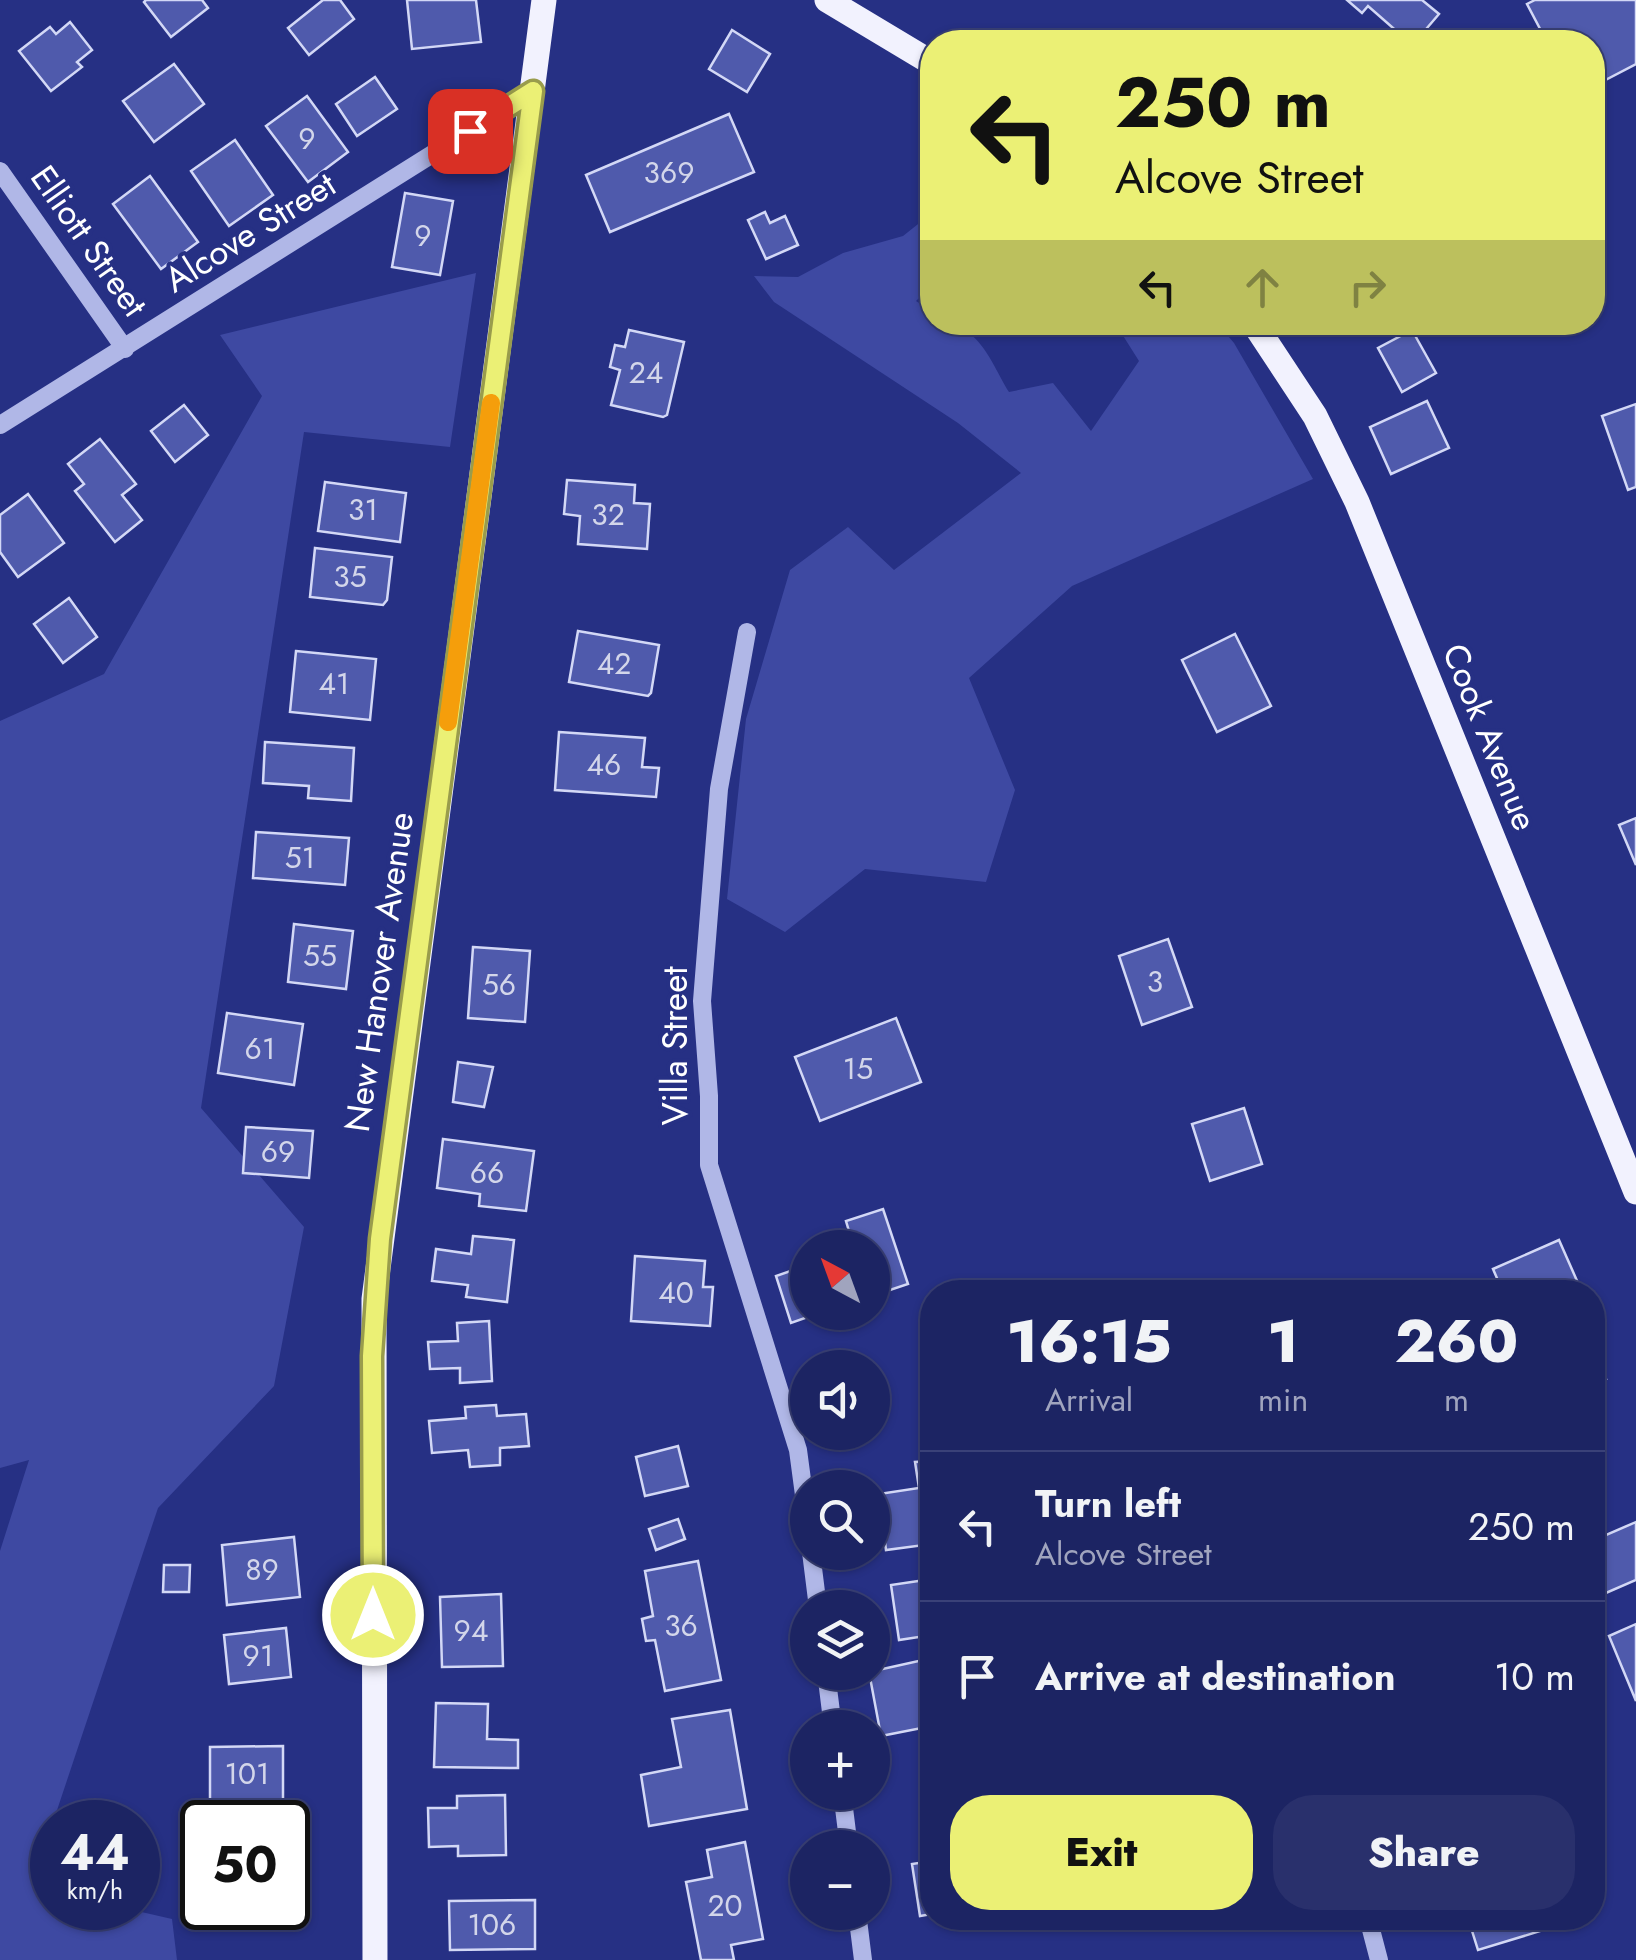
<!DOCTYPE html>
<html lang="en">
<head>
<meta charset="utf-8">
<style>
  body { margin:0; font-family:Jost,sans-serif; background:#29306c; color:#f1f3f6; height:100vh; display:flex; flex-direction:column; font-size:38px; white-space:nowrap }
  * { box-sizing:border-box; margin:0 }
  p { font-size:32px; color:#a0a4be }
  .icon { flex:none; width:55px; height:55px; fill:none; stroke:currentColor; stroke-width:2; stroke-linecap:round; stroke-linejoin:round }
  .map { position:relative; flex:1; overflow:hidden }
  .drawer { position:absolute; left:920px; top:1280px; width:685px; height:650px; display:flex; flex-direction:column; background:#1c2463; border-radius:40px; box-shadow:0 2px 8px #0004,0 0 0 2px #3a4178 }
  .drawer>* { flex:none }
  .hud { position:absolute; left:920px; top:30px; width:685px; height:305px; border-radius:40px; box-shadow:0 2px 8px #0004,0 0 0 2px #3a4178; background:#ebf075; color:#111; overflow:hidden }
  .needle { width:65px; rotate:319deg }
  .buttons { position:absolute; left:790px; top:1230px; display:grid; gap:20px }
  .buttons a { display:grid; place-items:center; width:100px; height:100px; border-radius:50%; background:#1c2463; box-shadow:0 2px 8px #0004,0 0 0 2px #3a4178; font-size:50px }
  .speed { position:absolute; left:30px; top:1800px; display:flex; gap:20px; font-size:50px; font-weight:700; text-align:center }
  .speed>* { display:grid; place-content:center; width:130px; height:130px; border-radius:50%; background:#1c2463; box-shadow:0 2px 8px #0004,0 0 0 2px #3a4178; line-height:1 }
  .speed small { font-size:25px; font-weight:400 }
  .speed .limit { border:5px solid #111; border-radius:15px; background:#fff; color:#111 }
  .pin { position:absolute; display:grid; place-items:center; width:85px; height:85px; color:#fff; margin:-42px; border-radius:20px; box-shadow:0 5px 15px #0006 }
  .me { position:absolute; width:110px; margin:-55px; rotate:0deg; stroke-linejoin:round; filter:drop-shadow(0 0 8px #0008) }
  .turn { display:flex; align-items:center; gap:35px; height:210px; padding:0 30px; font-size:45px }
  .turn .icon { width:130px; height:130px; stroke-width:2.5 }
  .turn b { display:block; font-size:70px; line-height:85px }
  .lanes { display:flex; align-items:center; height:95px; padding:0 30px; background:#0003; justify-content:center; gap:50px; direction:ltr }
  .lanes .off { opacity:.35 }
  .eta { display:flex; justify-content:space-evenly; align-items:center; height:170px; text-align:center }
  .eta b { font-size:60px; font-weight:800; line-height:70px }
  .action { display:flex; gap:20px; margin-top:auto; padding:20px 30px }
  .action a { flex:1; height:115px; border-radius:40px; background:#ebf075; color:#111; font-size:40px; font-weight:800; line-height:115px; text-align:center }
  .action a+a { background:#29306c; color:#f1f3f6 }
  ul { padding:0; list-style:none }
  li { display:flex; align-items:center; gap:30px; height:150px; padding:0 30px; border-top:2px solid #3a4178 }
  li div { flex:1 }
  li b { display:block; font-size:38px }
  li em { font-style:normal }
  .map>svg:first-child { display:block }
</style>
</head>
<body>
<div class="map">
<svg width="1636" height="1960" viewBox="0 0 1636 1960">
  <rect width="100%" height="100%" fill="#263084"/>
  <!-- green -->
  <g fill="#3e49a2">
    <path d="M932 213V285L916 301 932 311V322C979 322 988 357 1009 392L1053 383 1091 431 1139 361 1115 323H1217L1234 343 1313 479 1072 586 969 678 1015 790 986 882 865 869 785 932 727 899 746 719 790 570 848 527 894 570 1021 473 958 423 774 302 754 276 798 277 843 253 903 236Z"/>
    <path d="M476 273 450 447 304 432 201 1108 304 1227 274 1386 158 1508 32 1885 52 1890V1908H124L172 1919 177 1960H0V1551L29 1460 0 1468V721L104 674 262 396 220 335Z"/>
  </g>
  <!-- building -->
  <g fill="#4f5aac" stroke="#d3d8f6" stroke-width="2.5">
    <path d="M146 0H202L208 8 171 37 144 2Z"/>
    <path d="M323 0H340L354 19 309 55 288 28Z"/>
    <path d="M407 0H476L481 42 412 49Z"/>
    <path d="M1347 0H1422L1439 14 1415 42H1409L1368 6 1362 13Z"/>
    <path d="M1535 0H1636V64L1592 87V42H1547L1527 4Z"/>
    <path d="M70 22 92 50 77 62 82 67 51 91 19 51 50 27 56 34Z"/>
    <path d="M732 30 770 54 747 92 709 69Z"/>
    <path d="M174 64 204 104 154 142 123 101Z"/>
    <path d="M375 77 397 109 357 136 336 104Z"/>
    <path d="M307 96 348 152 308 182 266 126Z"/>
    <path d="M729 114 754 172 610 232 586 175Z"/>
    <path d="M235 140 273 195 229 226 191 171Z"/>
    <path d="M150 176 198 242 161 269 113 204Z"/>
    <path d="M405 193 453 201 440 275 392 267Z"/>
    <path d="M765 212 770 223 785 216 798 245 766 259 748 220Z"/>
    <path d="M629 330 684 342 667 415 663 417 611 405 620 370 610 367 615 345 625 347Z"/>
    <path d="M1412 330 1436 373 1402 392 1378 348Z"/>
    <path d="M1427 401 1449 448 1391 474 1370 427Z"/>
    <path d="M1636 404V487L1628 490 1602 416Z"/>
    <path d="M184 405 208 435 175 462 151 431Z"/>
    <path d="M100 439 136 484 122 495 142 520 115 542 75 491 84 484 68 464Z"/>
    <path d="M567 480 635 485 634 503 650 504 647 549 578 544 580 516 564 514Z"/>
    <path d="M325 482 406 493 400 542 318 531Z"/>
    <path d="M28 494 64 543 18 577 0 552V515Z"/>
    <path d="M315 548 392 557 387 600 383 605 310 597Z"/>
    <path d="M69 598 97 637 63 663 34 624Z"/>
    <path d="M578 631 659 645 651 693 648 696 569 682Z"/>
    <path d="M1235 634 1271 706 1217 732 1182 660Z"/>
    <path d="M296 651 376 659 370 720 290 712Z"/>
    <path d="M559 732 645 738 642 767 659 768 656 797 555 790Z"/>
    <path d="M265 742 354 748 351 801 308 798 309 786 263 783Z"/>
    <path d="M1636 818V865L1619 825Z"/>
    <path d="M256 832 349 838 345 885 253 878Z"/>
    <path d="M294 924 353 931 346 989 288 982Z"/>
    <path d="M1168 939 1192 1007 1142 1025 1119 956Z"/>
    <path d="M473 947 530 951 525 1022 468 1018Z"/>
    <path d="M227 1013 303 1024 294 1085 218 1073Z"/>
    <path d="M896 1018 921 1082 820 1121 795 1057Z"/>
    <path d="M458 1062 493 1067 484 1107 453 1102Z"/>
    <path d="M1244 1108 1262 1164 1210 1181 1192 1124Z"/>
    <path d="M246 1127 313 1131 309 1178 243 1173Z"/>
    <path d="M443 1139 534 1151 526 1211 479 1206 480 1194 437 1188Z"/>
    <path d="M883 1209 908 1284 872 1296V1248H854L846 1221Z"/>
    <path d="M473 1236 514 1240 507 1302 466 1297 468 1285 432 1281 436 1249 471 1254Z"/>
    <path d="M1559 1240 1578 1283 1558 1292H1503L1493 1269Z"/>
    <path d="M635 1256 705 1261 703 1287H713L710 1326 631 1321Z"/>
    <path d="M808 1265V1312H822L791 1323 776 1276Z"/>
    <path d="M489 1321 492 1381 460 1383V1368L430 1369 428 1342 458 1341 457 1323Z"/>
    <path d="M1592 1344 1606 1379 1592 1384Z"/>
    <path d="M496 1405 497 1416 526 1414 529 1446 500 1448V1465L470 1467 468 1450 432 1453 429 1421 466 1418 465 1407Z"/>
    <path d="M678 1446 688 1486 645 1496 636 1457Z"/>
    <path d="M932 1461V1544L886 1550 879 1494 919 1488 915 1462Z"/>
    <path d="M678 1519 685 1539 656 1550 649 1529Z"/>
    <path d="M1636 1522V1580L1592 1599V1541Z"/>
    <path d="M294 1537 300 1597 227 1605 222 1545Z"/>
    <path d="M698 1561 721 1680 665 1691 655 1640 646 1641 642 1619 653 1616 645 1571Z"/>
    <path d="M164 1565H190L189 1592H163Z"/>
    <path d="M932 1579V1635L899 1640 891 1585Z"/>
    <path d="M501 1594 503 1666 442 1667 440 1597Z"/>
    <path d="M1636 1624V1701L1609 1636Z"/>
    <path d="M286 1628 291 1677 229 1684 224 1635Z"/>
    <path d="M932 1658V1726L881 1736 869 1672Z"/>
    <path d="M436 1703 488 1704 487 1739 518 1740V1768L434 1767Z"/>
    <path d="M730 1710 747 1809 649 1826 641 1775 681 1767 672 1719Z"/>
    <path d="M283 1746V1801L210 1802V1747Z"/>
    <path d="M505 1795 506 1855 458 1856V1846L429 1847 428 1808H457V1796Z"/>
    <path d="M745 1842 763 1939 731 1945 734 1960H701L686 1882 712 1877 707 1850Z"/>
    <path d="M932 1861V1914L920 1916 912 1864Z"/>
    <path d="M535 1900V1949L450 1950 449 1901Z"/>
    <path d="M215 1908H279L280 1926 216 1930Z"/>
    <path d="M1468 1918H1547L1550 1928 1478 1950Z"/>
  </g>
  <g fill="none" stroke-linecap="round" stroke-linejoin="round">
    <!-- minor -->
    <g stroke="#b0b7e7" stroke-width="18">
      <path d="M0 171 125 349"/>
      <path d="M0 425 533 91"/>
      <path d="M747 632 719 789 702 1001 709 1096V1165L798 1450 808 1525"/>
      <path d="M811 1552 818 1608"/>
      <path d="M826 1672 833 1728"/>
      <path d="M842 1792 849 1848"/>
      <path d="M857 1912 863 1960"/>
      <path d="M1368 1918 1379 1960"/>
    </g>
    <!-- major -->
    <g stroke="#f2f2fe" stroke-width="25">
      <path d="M827 0 932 63"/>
      <path d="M1253 322 1315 416 1357 502 1636 1192"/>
      <path d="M375 1960 374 1299 544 0"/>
    </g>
  </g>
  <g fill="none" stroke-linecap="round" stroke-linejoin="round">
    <!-- route casing -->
    <g stroke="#999c4c" stroke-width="25">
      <path id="route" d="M373 1615 372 1356 380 1239 533 91 470 131"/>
    </g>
    <!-- route -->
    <use href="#route" stroke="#ebf075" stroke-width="18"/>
    <!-- slow -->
    <path stroke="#f59e0b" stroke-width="18" d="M448 722 491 403"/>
  </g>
  <g text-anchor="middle" stroke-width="8" stroke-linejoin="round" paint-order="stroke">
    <!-- number labels -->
    <g font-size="30" fill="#d3d6ea">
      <text x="307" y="149">9</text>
      <text x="669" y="183">369</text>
      <text x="423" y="246">9</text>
      <text x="646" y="383">24</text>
      <text x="363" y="520">31</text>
      <text x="608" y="525">32</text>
      <text x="350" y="587">35</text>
      <text x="614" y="674">42</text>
      <text x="334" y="694">41</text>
      <text x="604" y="775">46</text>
      <text x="300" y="868">51</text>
      <text x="320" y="966">55</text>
      <text x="1155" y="992">3</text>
      <text x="499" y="995">56</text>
      <text x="260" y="1059">61</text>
      <text x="858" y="1079">15</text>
      <text x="278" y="1162">69</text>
      <text x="487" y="1183">66</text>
      <text x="676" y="1303">40</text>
      <text x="262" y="1580">89</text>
      <text x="681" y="1636">36</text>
      <text x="471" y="1641">94</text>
      <text x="258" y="1666">91</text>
      <text x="247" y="1784">101</text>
      <text x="725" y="1916">20</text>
      <text x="492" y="1935">106</text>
    </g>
    <!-- street labels -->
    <g font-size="35" fill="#fff" stroke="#263084">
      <text transform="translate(250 232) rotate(-32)" y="12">Alcove Street</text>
      <text transform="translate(89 241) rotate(55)" y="12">Elliott Street</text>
      <text transform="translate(1490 737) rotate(68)" y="12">Cook Avenue</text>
      <text transform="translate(379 972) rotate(-82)" y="12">New Hanover Avenue</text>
      <text transform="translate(675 1046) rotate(-90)" y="12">Villa Street</text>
    </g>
  </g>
</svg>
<div class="buttons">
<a><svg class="needle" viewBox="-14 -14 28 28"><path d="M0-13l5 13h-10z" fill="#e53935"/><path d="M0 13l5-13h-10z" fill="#a0a4be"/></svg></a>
<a><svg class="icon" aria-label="sound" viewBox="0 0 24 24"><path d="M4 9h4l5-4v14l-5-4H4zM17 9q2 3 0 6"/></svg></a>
<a><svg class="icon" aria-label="search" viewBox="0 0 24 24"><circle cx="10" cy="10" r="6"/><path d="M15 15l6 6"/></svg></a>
<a><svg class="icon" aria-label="layers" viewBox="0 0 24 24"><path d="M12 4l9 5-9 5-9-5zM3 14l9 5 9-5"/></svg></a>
<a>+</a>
<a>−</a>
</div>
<div class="speed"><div>44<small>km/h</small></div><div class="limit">50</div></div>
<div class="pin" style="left:470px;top:131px;background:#d93025"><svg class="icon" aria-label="arrive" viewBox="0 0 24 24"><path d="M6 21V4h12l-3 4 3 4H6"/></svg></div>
<svg class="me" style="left:373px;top:1615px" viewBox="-20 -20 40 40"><circle r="17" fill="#ebf075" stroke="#fff" stroke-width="3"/><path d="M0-11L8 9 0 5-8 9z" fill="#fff"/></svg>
<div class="hud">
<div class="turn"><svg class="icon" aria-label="left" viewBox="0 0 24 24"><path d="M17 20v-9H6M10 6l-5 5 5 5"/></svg><div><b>250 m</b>Alcove Street</div></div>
<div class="lanes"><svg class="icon" aria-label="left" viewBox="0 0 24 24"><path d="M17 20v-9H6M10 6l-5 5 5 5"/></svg><svg class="icon off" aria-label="ahead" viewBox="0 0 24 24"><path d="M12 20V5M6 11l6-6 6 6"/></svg><svg class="icon off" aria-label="right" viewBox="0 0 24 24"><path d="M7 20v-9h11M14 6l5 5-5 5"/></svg></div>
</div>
<section class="drawer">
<div class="eta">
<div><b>16:15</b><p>Arrival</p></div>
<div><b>1</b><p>min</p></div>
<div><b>260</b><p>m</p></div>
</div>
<ul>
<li><svg class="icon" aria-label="left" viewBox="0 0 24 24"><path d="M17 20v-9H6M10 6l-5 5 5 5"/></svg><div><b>Turn left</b><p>Alcove Street</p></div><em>250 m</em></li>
<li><svg class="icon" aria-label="arrive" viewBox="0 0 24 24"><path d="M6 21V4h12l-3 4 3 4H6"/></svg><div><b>Arrive at destination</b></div><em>10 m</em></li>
</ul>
<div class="action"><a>Exit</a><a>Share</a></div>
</section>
</div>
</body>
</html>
